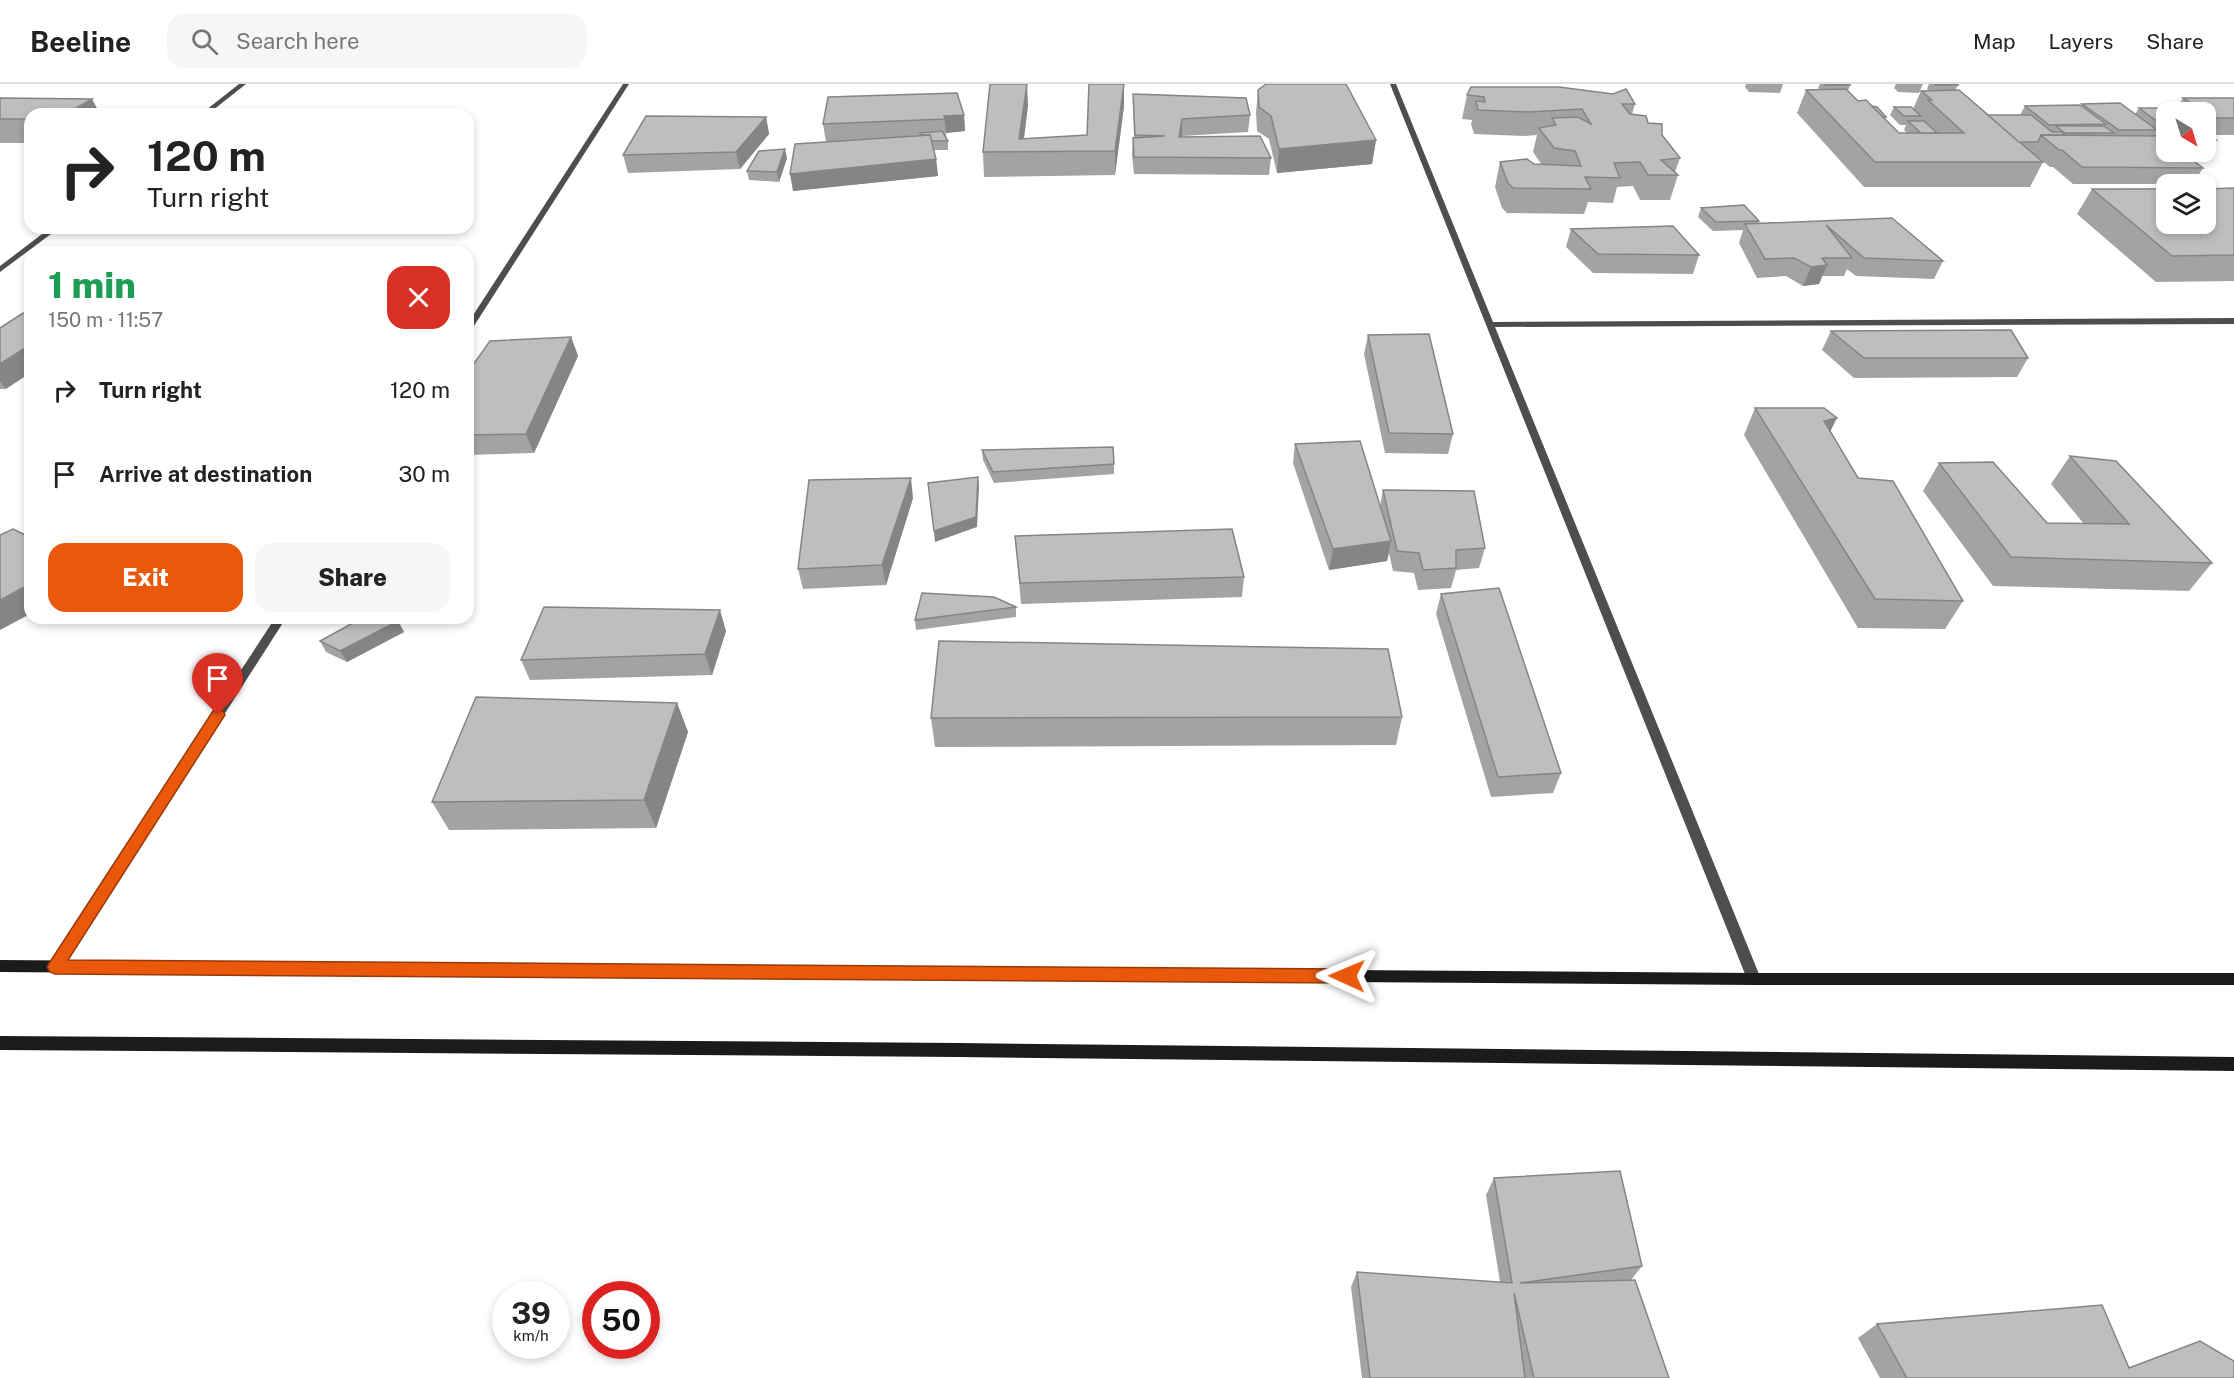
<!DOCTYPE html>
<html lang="en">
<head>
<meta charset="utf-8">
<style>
  body { margin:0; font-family:"Public Sans",sans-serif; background:#f6f6f6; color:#222; height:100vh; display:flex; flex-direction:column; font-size:22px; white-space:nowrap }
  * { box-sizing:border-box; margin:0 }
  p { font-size:20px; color:#767676 }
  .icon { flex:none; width:33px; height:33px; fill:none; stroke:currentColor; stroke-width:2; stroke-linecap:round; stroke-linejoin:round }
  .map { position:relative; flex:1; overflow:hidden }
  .side { position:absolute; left:24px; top:162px; width:450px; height:378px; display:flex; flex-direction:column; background:#fff; border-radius:18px; box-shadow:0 3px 9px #0003 }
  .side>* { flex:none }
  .top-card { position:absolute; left:24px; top:24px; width:450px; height:126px; border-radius:18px; box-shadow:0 3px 9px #0003; background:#fff; color:#222; overflow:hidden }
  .needle { width:39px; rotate:142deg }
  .fabs { position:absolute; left:2156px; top:18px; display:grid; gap:12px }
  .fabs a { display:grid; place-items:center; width:60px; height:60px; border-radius:12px; background:#fff; box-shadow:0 3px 9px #0003; font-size:30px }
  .speed { position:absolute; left:492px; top:1197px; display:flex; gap:12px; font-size:30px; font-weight:700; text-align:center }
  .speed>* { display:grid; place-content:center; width:78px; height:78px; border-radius:50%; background:#fff; box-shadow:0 3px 9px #0003; line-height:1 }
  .speed small { font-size:15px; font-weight:400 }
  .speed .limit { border:9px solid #d22; background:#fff; color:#111 }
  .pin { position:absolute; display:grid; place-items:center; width:51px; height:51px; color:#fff; margin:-62px -26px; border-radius:50% 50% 50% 0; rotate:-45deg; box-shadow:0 0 6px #0007 }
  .pin .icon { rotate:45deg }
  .me { position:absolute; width:66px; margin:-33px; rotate:271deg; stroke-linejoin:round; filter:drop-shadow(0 0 4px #0008) }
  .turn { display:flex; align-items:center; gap:21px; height:126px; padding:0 24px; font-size:27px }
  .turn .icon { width:78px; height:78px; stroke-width:2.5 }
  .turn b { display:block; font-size:42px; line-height:51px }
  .round { display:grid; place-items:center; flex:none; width:63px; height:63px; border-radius:18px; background:#f6f6f6 }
  .head { display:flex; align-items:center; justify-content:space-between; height:102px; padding:0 24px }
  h1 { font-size:36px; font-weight:800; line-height:45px; color:#1e9e55 }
  .cta { display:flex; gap:12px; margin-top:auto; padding:12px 24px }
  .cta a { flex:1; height:69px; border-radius:18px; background:#ea580c; color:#fff; font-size:24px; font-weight:800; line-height:69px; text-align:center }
  .cta a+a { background:#f6f6f6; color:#222 }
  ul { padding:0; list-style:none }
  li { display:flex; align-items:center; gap:18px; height:84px; padding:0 24px }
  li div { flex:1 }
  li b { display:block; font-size:22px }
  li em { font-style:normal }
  header { display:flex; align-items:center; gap:36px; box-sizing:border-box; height:84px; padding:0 30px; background:#fff; border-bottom:2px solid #e0e0e0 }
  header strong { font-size:28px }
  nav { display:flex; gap:33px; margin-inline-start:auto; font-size:21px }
  .search { width:420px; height:54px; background:#f6f6f6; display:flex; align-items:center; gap:15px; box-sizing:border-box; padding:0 21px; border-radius:18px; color:#767676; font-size:22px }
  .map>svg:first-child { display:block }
</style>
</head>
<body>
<header>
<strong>Beeline</strong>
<div class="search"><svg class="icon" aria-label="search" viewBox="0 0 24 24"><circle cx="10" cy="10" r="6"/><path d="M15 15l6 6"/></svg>Search here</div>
<nav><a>Map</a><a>Layers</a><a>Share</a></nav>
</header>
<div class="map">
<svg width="2234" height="1294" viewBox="0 0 2234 1294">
  <rect width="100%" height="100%" fill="#fff"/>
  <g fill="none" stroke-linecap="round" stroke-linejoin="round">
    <!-- street -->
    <g fill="#4e4e4e" fill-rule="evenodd">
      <path d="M239 0H246L208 30H201Z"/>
      <path d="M623 0H629L472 245 468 248V239Z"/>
      <path d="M1390 0H1396L1493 238 2234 234V240L1495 243 1761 895 1759 899 1754 901 1749 899 1747 895Z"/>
      <path d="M50 144H59L0 188V182Z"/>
      <path d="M275 534H286L60 887 55 889 50 887 48 883 50 879Z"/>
    </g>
    <!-- secondary -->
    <g fill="#1b1b1b" fill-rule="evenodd">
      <path d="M0 876 1754 889H2234V901H1754L0 888Z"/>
      <path d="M0 952 958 959 2234 973V987L958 973 0 966Z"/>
    </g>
  </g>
  <!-- wall -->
  <g fill="#a3a3a3">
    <path d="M1124 0V22L1115 91 984 93 983 68 1028 21 1024 55 1087 51Z"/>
    <path d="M1746 0H1783L1780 9 1749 8 1745 3Z"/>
    <path d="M1820 0H1849L1850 1 1848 7 1858 17 1872 22 1886 33 1885 35 1899 49H1907L1904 46 1906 41H1900L1890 31 1894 23 1913 25 1921 7H1929L1927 5 1929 0H1957L1958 1 1955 6 1988 31H2021H2020L2025 22H2081L2082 20 2135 30 2139 24 2175 27 2183 14H2234V51H2209L2216 56 2211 65H2205V28H2166V68L2203 84 2193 100H2073L2053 83H2050L2032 68 2033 67H2030L2043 78 2030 103H1864L1797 29 1806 6 1819 5 1818 4Z"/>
    <path d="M1896 0H1923L1919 9 1898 8 1894 4Z"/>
    <path d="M1258 6 1376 56 1372 80 1277 89 1269 55 1257 47 1256 29Z"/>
    <path d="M1133 10 1250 31 1248 48 1182 52 1181 53 1271 74 1269 91 1134 90 1132 71 1133 54H1134Z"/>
    <path d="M1467 11 1635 20 1632 30 1648 39 1662 51 1680 74 1675 88 1678 91 1670 116H1640L1633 102 1617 103 1613 119 1588 118 1584 130 1507 129 1502 124 1495 103 1500 78 1542 81 1533 68 1537 51 1524 52 1474 50 1471 40 1472 36 1462 35Z"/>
    <path d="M0 14 30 30V59H0Z"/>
    <path d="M964 31 965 47 946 49V52H945L948 57V66H934L936 75 938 92 793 107 826 58 823 40Z"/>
    <path d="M766 33 769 50 740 85 628 89 623 71Z"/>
    <path d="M787 74 779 98 749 96 747 87Z"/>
    <path d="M2234 104V197L2156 198 2077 130 2092 105Z"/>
    <path d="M1701 124 1759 137 1758 140 1892 134 1943 177 1934 195 1856 192 1847 185 1844 192H1822L1819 200 1803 202 1786 192 1757 194 1739 159 1743 146 1713 147 1698 133Z"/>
    <path d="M1571 145 1699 171 1693 190 1593 189 1566 163Z"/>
    <path d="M0 244 6 305H0Z"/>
    <path d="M1831 247 2028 274 2017 293 1854 294 1822 266Z"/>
    <path d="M1368 251 1453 350 1448 370 1385 369 1364 270Z"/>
    <path d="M571 253 578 272 534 369 468 371V288Z"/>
    <path d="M1755 324 1830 348 1858 394 1963 517 1945 545 1858 544 1744 351Z"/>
    <path d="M1295 360 1380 422 1383 406 1485 464 1479 484 1456 486 1451 504 1418 506 1414 489 1393 487 1389 469 1387 477 1329 486 1293 379Z"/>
    <path d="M982 366 1114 380V390L994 399 983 376Z"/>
    <path d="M2070 372 2212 479 2189 507 1993 502 1923 407 1939 379 2047 439 2084 440 2051 400Z"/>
    <path d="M913 414 886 501 803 505 798 485Z"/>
    <path d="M1015 452 1244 493 1242 513 1021 520Z"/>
    <path d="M1441 510 1561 689 1553 709 1491 713 1436 530Z"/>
    <path d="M1016 523V533L916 546 915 536Z"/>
    <path d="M398 537 404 548 347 578 326 568 320 557Z"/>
    <path d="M726 547 712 591 530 596 521 576Z"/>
    <path d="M677 619 688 648 656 744 449 746 432 718Z"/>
    <path d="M1402 633 1396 661 935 663 931 634Z"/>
    <path d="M1494 1094 1642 1182 1631 1196 1669 1294H1362L1351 1203 1357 1188 1500 1198 1486 1111Z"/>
    <path d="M1877 1240 2129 1284 2234 1294H1880L1858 1254Z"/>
  </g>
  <!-- shaded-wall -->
  <g fill="#858585">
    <path d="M1027 0 1028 21 1022 68 1019 55Z"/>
    <path d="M1124 0V22L1115 91V67Z"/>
    <path d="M92 15 100 30H66Z"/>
    <path d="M964 31 965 47 946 49 944 32Z"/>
    <path d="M766 33 769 50 740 85 736 68Z"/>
    <path d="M1182 35V52L1178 70 1179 53Z"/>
    <path d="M1376 56 1372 80 1277 89 1279 65Z"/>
    <path d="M785 65 787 74 779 98 777 88Z"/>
    <path d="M936 75 938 92 793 107 790 90Z"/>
    <path d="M1827 181 1819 200 1803 202 1811 183Z"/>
    <path d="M571 253 578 272 534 369 526 350Z"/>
    <path d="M30 261V289L6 305 0 297V280Z"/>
    <path d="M1837 334 1823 362 1824 337Z"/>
    <path d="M978 393 979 403 977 443 935 458 934 447Z"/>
    <path d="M911 394 913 414 886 501 882 481Z"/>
    <path d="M1391 457 1387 477 1329 486 1333 465Z"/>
    <path d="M30 500V530L0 546V516Z"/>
    <path d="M720 526 726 547 712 591 705 570Z"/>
    <path d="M398 537 404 548 347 578 340 567Z"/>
    <path d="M677 619 688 648 656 744 644 716Z"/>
  </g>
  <!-- building -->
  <g fill="#bebebe" stroke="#858585" stroke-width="1.5">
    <path d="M990 0H1027L1019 55 1087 51 1089 0H1124L1115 67 983 68Z"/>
    <path d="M1266 0H1346L1376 56 1279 65 1271 32 1259 23 1258 6Z"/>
    <path d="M1824 0H1849L1850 1H1825Z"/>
    <path d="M1935 0H1957L1958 1H1935Z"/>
    <path d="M1471 3H1559L1613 10 1626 5 1635 20H1622L1630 30 1646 32 1648 39 1662 40V51L1680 74 1661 76 1678 91H1648L1640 78 1614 79 1620 94 1585 93 1591 105 1513 104 1508 99 1500 78 1527 75 1534 80 1581 82 1575 67 1554 64 1539 44 1556 41 1552 34 1578 33 1591 40 1582 25 1529 28 1478 26 1476 17 1485 18 1484 13 1467 11Z"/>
    <path d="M1846 5 1858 17 1866 16 1899 49H1964L1928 16H1932L1921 7 1959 6 2043 78H1875L1806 6Z"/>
    <path d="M957 9 964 31 944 32 945 35 823 40 828 13Z"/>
    <path d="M1133 10 1246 14 1250 31 1182 35 1179 53 1260 52 1271 74 1134 73 1133 54 1165 52 1135 51Z"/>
    <path d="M0 14 92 15 66 30H30V35H0Z"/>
    <path d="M2183 14H2234V34H2214Z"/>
    <path d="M2120 19 2157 46H2119L2082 20Z"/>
    <path d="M2080 21 2106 40 2049 41 2025 22Z"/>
    <path d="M1872 22 1877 23 1886 33H1883Z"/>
    <path d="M1894 23H1911L1921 32H1904Z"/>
    <path d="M2139 24H2171L2178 28H2166V44Z"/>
    <path d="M1988 31H2031L2052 48H2061L2065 51H2041L2038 58H2019Z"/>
    <path d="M646 32 766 33 736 68 623 71Z"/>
    <path d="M1908 37H1924L1937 49H1921Z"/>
    <path d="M2056 42H2104L2114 49H2065Z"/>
    <path d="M942 47 948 57H931L930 51H922L920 49Z"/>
    <path d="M2205 48 2216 56H2205Z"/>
    <path d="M930 51 936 75 790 90 795 60Z"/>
    <path d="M2041 51 2161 52 2166 56V68H2182L2203 84 2082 83 2062 66H2059Z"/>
    <path d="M785 65 777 88 747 87 759 67Z"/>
    <path d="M2234 104V171L2172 172 2092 105H2166V140H2205V105Z"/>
    <path d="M1744 121 1759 137 1716 138 1701 124Z"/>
    <path d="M1892 134 1943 177 1864 174 1826 141 1852 174H1822L1827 181 1811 183 1794 174 1765 175 1745 140Z"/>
    <path d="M1673 142 1699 171 1598 170 1571 145Z"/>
    <path d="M23 229 30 230V261L0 280V244Z"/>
    <path d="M2011 246 2028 274H1864L1831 247Z"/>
    <path d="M1429 250 1453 350 1389 349 1368 251Z"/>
    <path d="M571 253 526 350 468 351V288L490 257Z"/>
    <path d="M1755 324H1824L1837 334 1824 337 1858 394 1893 397 1963 517 1875 515Z"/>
    <path d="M1360 357 1391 457 1333 465 1295 360Z"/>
    <path d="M1113 363 1114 380 993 388 982 366Z"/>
    <path d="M2070 372 2116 377 2212 479 2011 473 1939 379 1993 378 2047 439 2129 440Z"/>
    <path d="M978 393 976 433 934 447 928 399Z"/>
    <path d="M911 394 882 481 798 485 809 396Z"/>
    <path d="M1383 406 1474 407 1485 464 1456 466V484L1423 486 1419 469 1397 467Z"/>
    <path d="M13 445 30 453V500L0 516V451Z"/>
    <path d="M1232 445 1244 493 1020 499 1015 452Z"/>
    <path d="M1499 504 1561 689 1498 693 1441 510Z"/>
    <path d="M922 509 994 513 1016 523 915 536Z"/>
    <path d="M544 523 720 526 705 570 521 576Z"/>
    <path d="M362 534H378L398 537 340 567 320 557Z"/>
    <path d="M939 557 1388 565 1402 633 931 634Z"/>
    <path d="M476 613 677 619 644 716 432 718Z"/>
    <path d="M1620 1087 1642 1182 1520 1199 1635 1196 1669 1294H1534L1514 1209 1525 1294H1370L1357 1188 1512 1199 1494 1094Z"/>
    <path d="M2102 1221 2129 1284 2200 1257 2234 1277V1294H1907L1877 1240Z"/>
  </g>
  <!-- route -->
  <path fill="#ea580c" stroke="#983908" stroke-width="1.5" d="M218 626 223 627 225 631 223 634 68 876 1347 885 1353 887 1355 892 1353 897 1347 899 55 890 50 888 47 883 50 878 213 627Z"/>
</svg>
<div class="fabs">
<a><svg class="needle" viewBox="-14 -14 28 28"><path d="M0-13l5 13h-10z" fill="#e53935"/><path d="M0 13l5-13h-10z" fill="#767676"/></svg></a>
<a><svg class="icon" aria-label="layers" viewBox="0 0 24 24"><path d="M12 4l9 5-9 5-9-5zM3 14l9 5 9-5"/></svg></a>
</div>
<div class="speed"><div>39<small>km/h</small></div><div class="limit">50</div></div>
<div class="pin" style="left:218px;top:631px;background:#d93025"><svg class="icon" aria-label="arrive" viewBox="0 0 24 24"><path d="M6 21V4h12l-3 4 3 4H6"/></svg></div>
<svg class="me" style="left:1347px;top:892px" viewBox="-20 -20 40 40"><path d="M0-17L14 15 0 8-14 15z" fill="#ea580c" stroke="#fff" stroke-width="4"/></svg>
<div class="top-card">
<div class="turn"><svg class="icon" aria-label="right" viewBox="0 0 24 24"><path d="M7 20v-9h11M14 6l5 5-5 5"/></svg><div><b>120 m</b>Turn right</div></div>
</div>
<section class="side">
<div class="head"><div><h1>1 min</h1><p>150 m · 11:57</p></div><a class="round" style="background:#d93025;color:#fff"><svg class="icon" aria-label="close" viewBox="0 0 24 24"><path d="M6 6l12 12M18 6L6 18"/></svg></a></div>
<ul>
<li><svg class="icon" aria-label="right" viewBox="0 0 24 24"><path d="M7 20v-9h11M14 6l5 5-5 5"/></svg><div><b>Turn right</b></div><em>120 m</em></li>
<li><svg class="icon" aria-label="arrive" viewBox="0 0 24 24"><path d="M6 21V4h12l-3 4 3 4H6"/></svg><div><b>Arrive at destination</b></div><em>30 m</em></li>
</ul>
<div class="cta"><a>Exit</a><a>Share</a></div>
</section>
</div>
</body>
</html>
